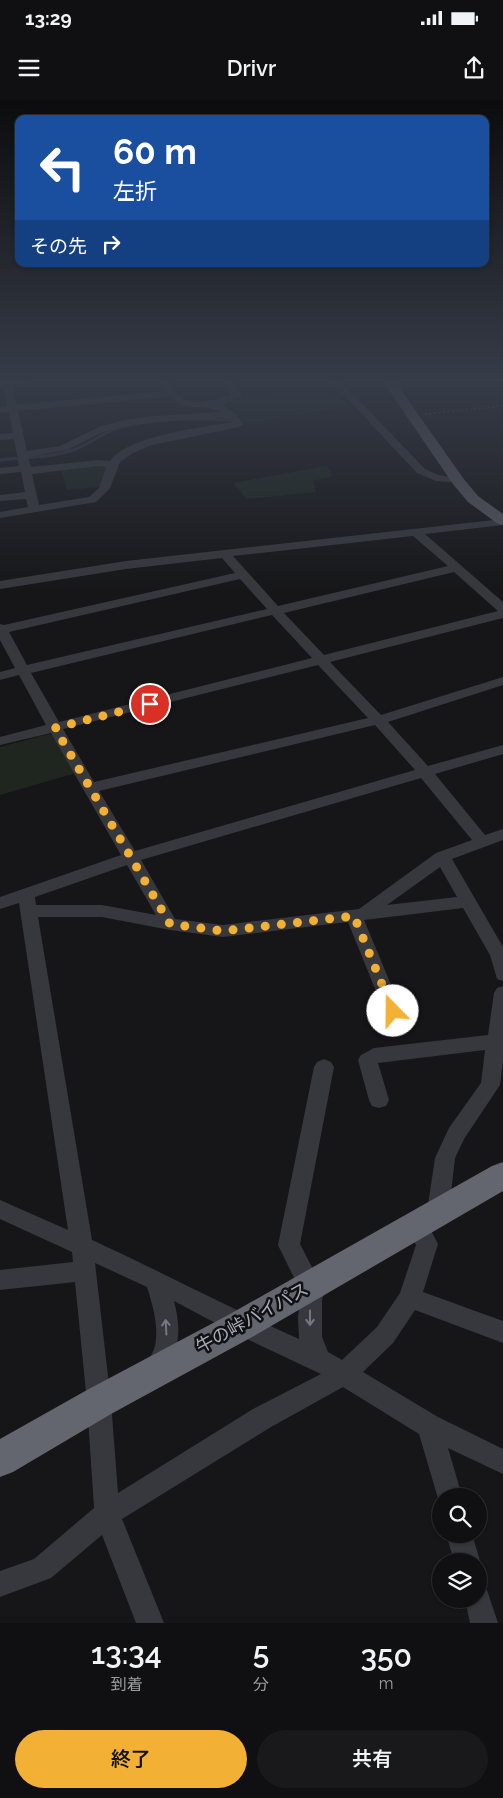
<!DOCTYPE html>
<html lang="ja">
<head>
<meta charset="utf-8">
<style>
  body { margin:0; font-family:Raleway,"Noto Sans JP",sans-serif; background:#19191b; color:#f1f3f6; height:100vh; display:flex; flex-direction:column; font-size:19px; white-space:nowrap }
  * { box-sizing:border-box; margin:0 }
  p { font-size:16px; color:#9c9d9f }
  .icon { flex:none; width:28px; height:28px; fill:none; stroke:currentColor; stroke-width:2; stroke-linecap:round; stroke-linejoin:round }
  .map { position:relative; height:1523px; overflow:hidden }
  .drawer { display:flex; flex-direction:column; background:#101012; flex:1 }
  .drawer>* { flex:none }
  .hud { position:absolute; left:15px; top:15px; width:474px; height:152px; border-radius:10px; box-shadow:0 1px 4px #0004,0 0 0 1px #303032; background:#1a4fa0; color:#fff; overflow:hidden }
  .controls { position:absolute; left:432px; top:1388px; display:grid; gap:10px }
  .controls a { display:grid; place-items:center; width:55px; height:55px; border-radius:50%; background:#101012; box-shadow:0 1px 4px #0004,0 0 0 1px #303032; font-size:25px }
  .pin { position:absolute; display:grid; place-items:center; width:42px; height:42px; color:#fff; margin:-21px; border:2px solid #fff; border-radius:50%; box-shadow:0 1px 5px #0007 }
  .me { position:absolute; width:55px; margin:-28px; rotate:338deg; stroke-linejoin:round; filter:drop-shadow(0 0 4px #0008) }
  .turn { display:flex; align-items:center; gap:18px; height:105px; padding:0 15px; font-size:22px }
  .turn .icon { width:65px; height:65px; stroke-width:2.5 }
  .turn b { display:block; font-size:35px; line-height:42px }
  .then { display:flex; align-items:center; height:48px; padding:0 15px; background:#0003; gap:10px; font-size:19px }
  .eta { display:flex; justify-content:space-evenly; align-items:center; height:85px; text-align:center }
  .eta b { font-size:30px; font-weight:600; line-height:35px }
  .action { display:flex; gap:10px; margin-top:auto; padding:10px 15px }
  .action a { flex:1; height:58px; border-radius:30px; background:#f2b134; color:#111; font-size:20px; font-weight:600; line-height:58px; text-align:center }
  .action a+a { background:#19191b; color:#f1f3f6 }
  .status { display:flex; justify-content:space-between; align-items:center; height:35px; padding:0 25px; background:#101012; direction:ltr }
  .status svg { height:14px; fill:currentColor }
  header { display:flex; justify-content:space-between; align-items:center; height:65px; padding:0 15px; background:#101012; font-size:22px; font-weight:600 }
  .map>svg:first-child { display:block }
</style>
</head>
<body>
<div class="status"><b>13:29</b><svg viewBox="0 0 49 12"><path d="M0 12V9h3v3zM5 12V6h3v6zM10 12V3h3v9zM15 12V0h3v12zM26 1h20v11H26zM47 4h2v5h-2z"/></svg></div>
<header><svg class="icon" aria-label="menu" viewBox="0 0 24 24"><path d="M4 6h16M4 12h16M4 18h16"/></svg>Drivr<svg class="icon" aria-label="share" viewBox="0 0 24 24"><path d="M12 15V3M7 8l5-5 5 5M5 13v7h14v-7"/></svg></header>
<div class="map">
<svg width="503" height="1523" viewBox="0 0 503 1523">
  <rect width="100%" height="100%" fill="#161618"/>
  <!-- green -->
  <g fill="#1e261f">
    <path d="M326 285 351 307 245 323 228 302 240 297Z"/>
    <path d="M107 365 100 387 67 390 61 369Z"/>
    <path d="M327 366 333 376 313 381 316 392 247 399 233 383Z"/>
    <path d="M49 634 55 636 76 673 0 695V647Z"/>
  </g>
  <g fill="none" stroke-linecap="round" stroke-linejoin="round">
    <!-- stream -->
    <path stroke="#2c353c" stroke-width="3" d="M0 360C25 357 52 358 76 349 93 342 106 330 124 326 159 318 196 318 231 320"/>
    <!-- path -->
    <path stroke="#3d3f44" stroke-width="2" stroke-dasharray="2 2.5" stroke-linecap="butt" d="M425 314 503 306"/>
    <!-- minor -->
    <g fill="#37383d" fill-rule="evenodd">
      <path d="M0 280H34L30 283 12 285 17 305 166 291 159 280H168C172 286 177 296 183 300 195 306 219 299 231 295L222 280H232L242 296 222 305 235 313 244 324 239 327 152 345 133 353 120 362 110 388 96 402 0 418V412L28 407 26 399 0 401V395L25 392 21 372 0 374V368L19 366 14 339 0 340V334L13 333 9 312 0 313V307L7 306 3 286H0ZM170 296C182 314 205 302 221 312L155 316 125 320 101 326 60 346 27 351 18 311ZM229 318 233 322C201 328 129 335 110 361L98 360 31 367 28 357 67 350 103 332 125 326 171 320ZM98 366 106 367 99 388 89 397 39 405 32 374Z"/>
      <path d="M325 280H335L349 290 425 369 438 375 462 379 463 381 462 383 436 381 417 373 343 294Z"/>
      <path d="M503 419V425L425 434 503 502V518L330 562 381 615 503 577V585L388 622 428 666 503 645V654L435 674 485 735 503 729V740L452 759 503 847V881L497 879 490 855 463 808 364 820 402 911 400 916 393 918 386 916 384 911 348 822 223 837 170 830 102 817H38L92 1140C162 1172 229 1208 299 1239L298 1217 301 1192 278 1145 314 967 317 962 324 959 331 962 334 967 300 1144 316 1175 326 1178 329 1185 322 1199V1237L328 1252 342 1260 377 1227 400 1193 416 1145 405 1124 408 1117 416 1114 424 1117 438 1144 423 1192 503 1221V1243L415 1210 393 1243 363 1272 438 1317 503 1349V1374L448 1348 462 1396H441L440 1405 419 1334 343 1287 271 1327 122 1419 164 1523H136L102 1435 51 1478 0 1497V1471L34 1459 94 1408 87 1302 75 1182 0 1190V1170L73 1162 72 1152 0 1119V1100L68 1130 19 803 0 809V797L121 755 51 633 0 645V637L46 625 19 575 0 580V572L15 568 0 540V524L4 525 235 473 222 458 126 469 0 489V481L126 461ZM413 436 448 466 278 506 233 456ZM454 472 498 511 324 555 284 513ZM240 479 267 509 27 565 9 532ZM272 515 312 558 59 622 31 573ZM318 565 368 618 94 682 63 629ZM375 625 415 670 135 751 99 691ZM421 678 472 740 436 753 359 809 223 825 175 819 141 760ZM127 765 156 815 102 805H36L35 797ZM440 767 457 797 387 805ZM95 1163 147 1187C153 1206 159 1227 155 1246 153 1254 147 1261 144 1268L148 1276 156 1280 164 1276C179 1249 182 1232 174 1201L234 1233 321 1274 253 1309 118 1393 111 1302Z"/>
      <path d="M503 886V961L500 985 464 1039 455 1058 449 1111 446 1118 438 1121 430 1118 427 1111 435 1058 449 1028 481 983 485 950 378 963 389 1000 386 1006 379 1008 372 1006 369 1000 358 960 361 955 374 948 488 935 494 893 497 888Z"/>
      <path d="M446 1434H472L480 1461 479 1464V1461H454Z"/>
      <path d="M479 1486 487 1490 498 1523H470L465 1499H479Z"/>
    </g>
    <!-- major -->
    <path fill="#53555c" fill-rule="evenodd" d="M382 280H394L463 378 478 396 503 414V425L498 424 468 402 453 384Z"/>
    <!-- highway -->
    <path fill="#63666e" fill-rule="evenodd" d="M503 1062V1091L254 1236 111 1314 13 1372 0 1377V1339L87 1290 230 1214 492 1066Z"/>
  </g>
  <!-- one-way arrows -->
  <defs><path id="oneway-shaft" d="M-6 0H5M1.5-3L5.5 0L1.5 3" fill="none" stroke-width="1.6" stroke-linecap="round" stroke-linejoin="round" transform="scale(1.25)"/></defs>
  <g stroke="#757881">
    <use href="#oneway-shaft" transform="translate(310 1218) rotate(90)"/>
    <use href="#oneway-shaft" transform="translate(166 1227) rotate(-93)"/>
  </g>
  <!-- sky -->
  <linearGradient id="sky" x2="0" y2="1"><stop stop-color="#0c0c0d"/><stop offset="0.57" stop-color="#363c48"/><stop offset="1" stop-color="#363c48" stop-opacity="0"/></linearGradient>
  <rect width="503" height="493" fill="url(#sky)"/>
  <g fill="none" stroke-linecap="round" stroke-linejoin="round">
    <!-- route -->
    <path stroke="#f2b134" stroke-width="9" stroke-dasharray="0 16.2" d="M150 604 55 628 170 824 223 831 354 816 393 911"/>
  </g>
  <g text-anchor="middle" stroke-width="5" stroke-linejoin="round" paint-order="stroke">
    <!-- near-street labels -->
    <g font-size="18" fill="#a8adb8" stroke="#111113">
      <text transform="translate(252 1218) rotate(-29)" y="6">牛の峠バイパス</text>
    </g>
  </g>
</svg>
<div class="controls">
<a><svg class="icon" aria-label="search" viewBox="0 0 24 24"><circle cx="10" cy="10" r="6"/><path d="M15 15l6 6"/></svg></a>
<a><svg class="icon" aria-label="layers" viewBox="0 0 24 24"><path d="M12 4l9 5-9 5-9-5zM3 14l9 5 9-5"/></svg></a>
</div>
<div class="pin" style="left:150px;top:604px;background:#d93025"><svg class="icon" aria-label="arrive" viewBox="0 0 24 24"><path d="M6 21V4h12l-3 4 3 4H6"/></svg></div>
<svg class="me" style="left:393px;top:911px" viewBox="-20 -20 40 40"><circle r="19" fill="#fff"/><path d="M0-13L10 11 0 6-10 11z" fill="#f2b134"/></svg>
<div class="hud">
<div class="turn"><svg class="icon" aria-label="left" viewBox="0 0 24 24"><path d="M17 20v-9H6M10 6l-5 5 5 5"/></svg><div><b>60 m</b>左折</div></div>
<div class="then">その先<svg class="icon" aria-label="right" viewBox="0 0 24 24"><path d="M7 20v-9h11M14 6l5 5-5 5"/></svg></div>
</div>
</div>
<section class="drawer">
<div class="eta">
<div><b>13:34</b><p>到着</p></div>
<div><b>5</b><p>分</p></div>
<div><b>350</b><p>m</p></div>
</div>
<div class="action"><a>終了</a><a>共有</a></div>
</section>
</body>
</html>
